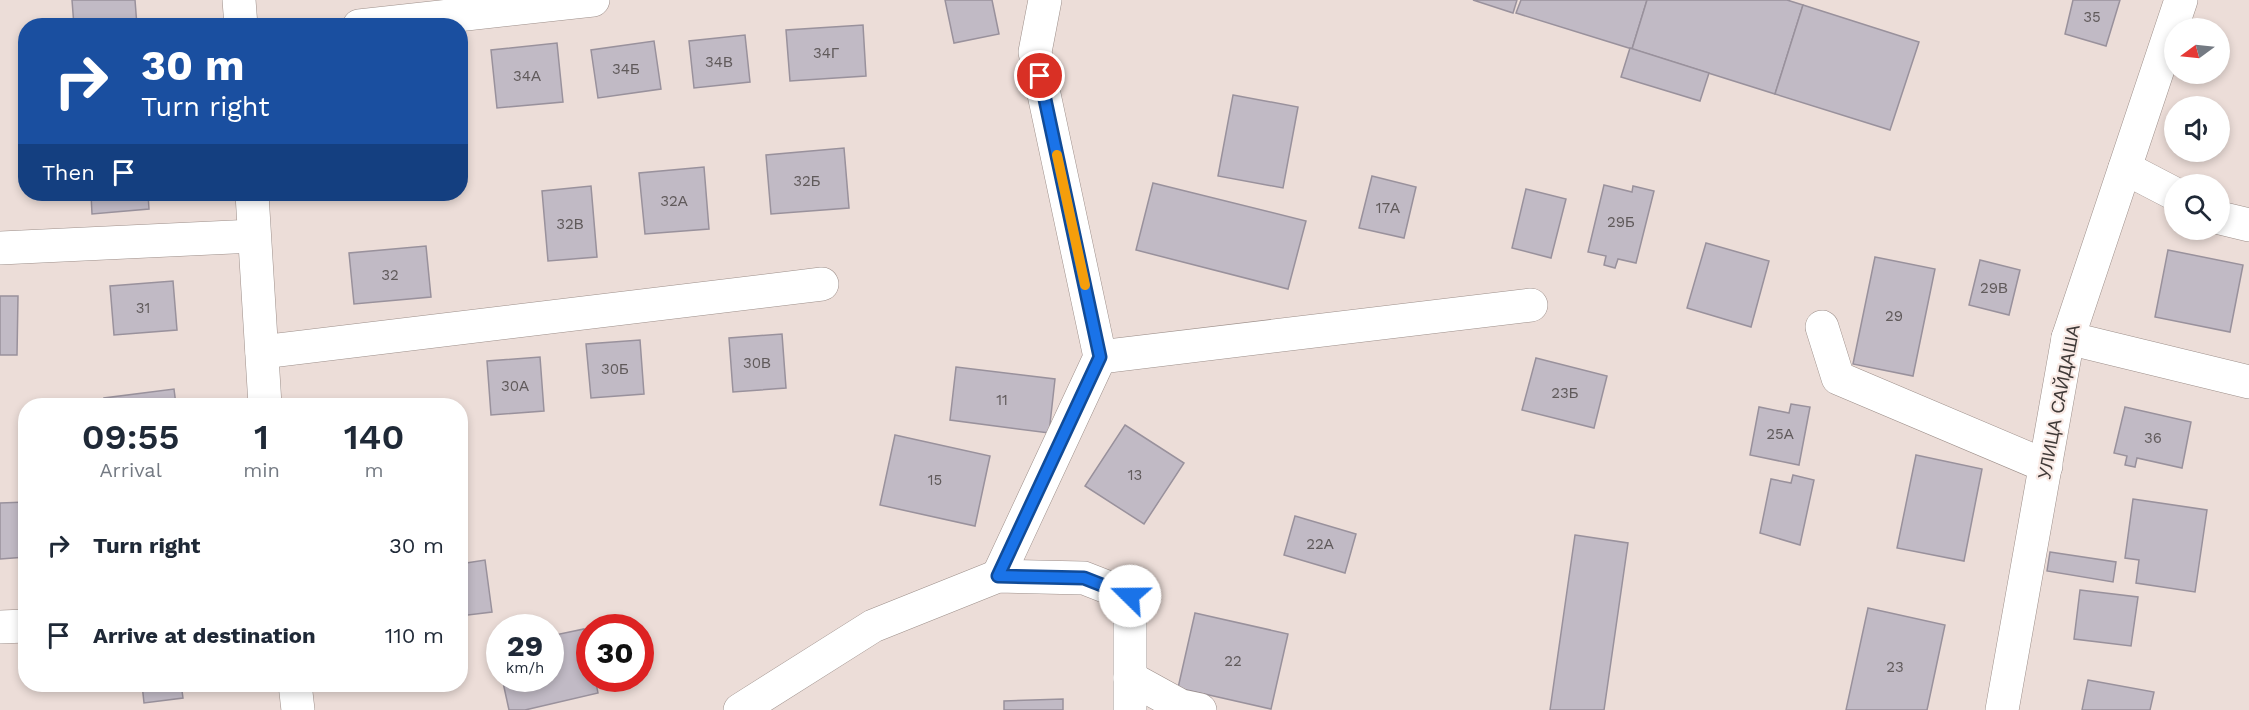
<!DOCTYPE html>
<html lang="en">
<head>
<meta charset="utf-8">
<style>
  body { margin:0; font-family:"Work Sans",sans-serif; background:#f6f6f7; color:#1f2937; height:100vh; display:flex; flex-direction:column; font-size:22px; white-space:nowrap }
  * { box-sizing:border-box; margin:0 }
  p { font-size:20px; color:#747a83 }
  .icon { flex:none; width:33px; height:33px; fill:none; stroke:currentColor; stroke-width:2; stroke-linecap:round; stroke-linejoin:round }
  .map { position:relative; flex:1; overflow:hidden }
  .side { position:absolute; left:18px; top:398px; width:450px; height:294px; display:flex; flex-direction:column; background:#fff; border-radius:24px; box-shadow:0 3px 9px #0003 }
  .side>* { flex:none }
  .top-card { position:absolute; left:18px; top:18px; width:450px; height:183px; border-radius:24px; box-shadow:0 3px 9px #0003; background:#1a4fa0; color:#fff; overflow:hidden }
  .needle { width:39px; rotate:255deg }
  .buttons { position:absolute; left:2164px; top:18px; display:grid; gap:12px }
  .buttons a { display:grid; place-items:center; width:66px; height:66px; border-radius:50%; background:#fff; box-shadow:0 3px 9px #0003; font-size:30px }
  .speed { position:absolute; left:486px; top:614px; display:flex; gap:12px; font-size:30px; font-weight:700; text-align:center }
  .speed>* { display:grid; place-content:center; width:78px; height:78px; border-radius:50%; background:#fff; box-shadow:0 3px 9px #0003; line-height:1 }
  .speed small { font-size:15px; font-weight:400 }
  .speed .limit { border:9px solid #d22; background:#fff; color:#111 }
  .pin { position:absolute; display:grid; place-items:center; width:51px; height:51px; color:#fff; margin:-26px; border:3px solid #fff; border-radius:50%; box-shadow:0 2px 6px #0007 }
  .me { position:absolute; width:66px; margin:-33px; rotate:292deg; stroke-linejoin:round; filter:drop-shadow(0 0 4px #0008) }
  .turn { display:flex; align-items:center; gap:21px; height:126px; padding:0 24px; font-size:27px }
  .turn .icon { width:78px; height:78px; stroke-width:2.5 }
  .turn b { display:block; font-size:42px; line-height:51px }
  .then { display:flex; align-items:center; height:57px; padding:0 24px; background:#0003; gap:12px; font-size:22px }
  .eta { display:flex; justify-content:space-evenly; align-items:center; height:102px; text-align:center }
  .eta b { font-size:36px; font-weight:600; line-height:42px }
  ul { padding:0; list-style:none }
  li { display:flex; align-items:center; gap:18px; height:90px; padding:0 24px }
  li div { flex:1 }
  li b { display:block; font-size:22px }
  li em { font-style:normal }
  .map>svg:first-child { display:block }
</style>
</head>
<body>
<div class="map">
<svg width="2249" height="710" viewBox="0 0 2249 710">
  <rect width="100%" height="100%" fill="#ecddd8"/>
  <!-- building -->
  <g fill="#c1bac5" stroke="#99919c" stroke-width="1.5">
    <path d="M72 0H135L137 26H74Z"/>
    <path d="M945 0H992L999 34 954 43Z"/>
    <path d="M1473 0H1517L1513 13Z"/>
    <path d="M1521 0H1647L1632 49 1516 13Z"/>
    <path d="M1647 0H1787L1803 5 1775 94 1632 49Z"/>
    <path d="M2073 0H2120L2106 46 2065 34Z"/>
    <path d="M1803 5 1919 42 1890 130 1775 94Z"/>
    <path d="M863 25 866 76 790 81 786 30Z"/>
    <path d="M745 35 750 82 694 88 689 41Z"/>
    <path d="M654 41 661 89 598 98 591 50Z"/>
    <path d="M557 43 563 102 497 108 491 50Z"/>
    <path d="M1630 48 1709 73 1700 101 1621 77Z"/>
    <path d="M1233 95 1298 107 1283 188 1218 176Z"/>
    <path d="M844 148 849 208 771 214 766 155Z"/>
    <path d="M704 167 709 229 645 234 639 173Z"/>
    <path d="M1372 176 1416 187 1404 238 1359 228Z"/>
    <path d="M1153 183 1306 221 1288 289 1136 250Z"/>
    <path d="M1604 185 1632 192 1633 186 1654 191 1636 263 1618 259 1615 268 1604 265 1606 256 1588 252Z"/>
    <path d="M591 186 597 257 548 261 542 191Z"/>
    <path d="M1526 189 1566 199 1551 258 1512 248Z"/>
    <path d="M91 194H148L149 209 92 214Z"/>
    <path d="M1706 243 1769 261 1751 327 1687 308Z"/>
    <path d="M426 246 431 297 354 304 349 253Z"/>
    <path d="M2168 250 2243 265 2230 332 2155 317Z"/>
    <path d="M1875 257 1935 269 1913 376 1853 364Z"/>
    <path d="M1980 260 2020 270 2009 315 1969 305Z"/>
    <path d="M173 281 177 330 114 335 110 286Z"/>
    <path d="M0 296H18L17 355H0Z"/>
    <path d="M782 334 786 388 733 392 729 338Z"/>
    <path d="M640 340 644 394 591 398 586 344Z"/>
    <path d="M540 357 544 411 491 415 487 361Z"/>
    <path d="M1536 358 1607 376 1594 428 1522 410Z"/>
    <path d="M956 367 1055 379 1049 433 950 420Z"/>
    <path d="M174 389 176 405H105L104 398Z"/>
    <path d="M1791 404 1810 407 1799 465 1750 455 1759 407 1789 413Z"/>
    <path d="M2125 407 2191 422 2182 468 2137 458 2135 467 2125 465 2127 456 2114 453Z"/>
    <path d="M1125 425 1184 463 1144 524 1085 486Z"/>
    <path d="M895 435 990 456 975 526 880 505Z"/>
    <path d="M1916 455 1982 469 1964 561 1897 548Z"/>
    <path d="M1793 475 1814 480 1800 545 1760 533 1771 479 1791 483Z"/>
    <path d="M2133 499 2207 510 2195 592 2136 583 2139 560 2125 558Z"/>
    <path d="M26 502V557L0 559V503Z"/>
    <path d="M1295 516 1356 534 1345 573 1284 555Z"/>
    <path d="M1575 535 1628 543 1604 710H1550Z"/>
    <path d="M2050 552 2116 562 2113 582 2047 571Z"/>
    <path d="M485 560 492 612 460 616V564Z"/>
    <path d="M2080 590 2138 597 2131 646 2074 639Z"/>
    <path d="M1868 608 1945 625 1927 710H1846Z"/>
    <path d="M1195 613 1288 634 1271 709 1178 688Z"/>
    <path d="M584 629 590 655V678H595L598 693 525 710H509L502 678H550V636Z"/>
    <path d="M2088 680 2154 692 2150 710H2082Z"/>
    <path d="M142 684H181L183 698 144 703Z"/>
    <path d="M1063 699V710H1004V701Z"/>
  </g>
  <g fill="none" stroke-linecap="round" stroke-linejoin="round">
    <!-- minor casing -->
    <g stroke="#9d8f8a" stroke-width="34">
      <g id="minor">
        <path d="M239 0 241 26"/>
        <path d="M359 26 593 0"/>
        <path d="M2125 168 2175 194"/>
        <path d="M252 194 265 405"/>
        <path d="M2220 218 2249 225"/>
        <path d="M0 248 254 236"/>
        <path d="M1822 327 1838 378 2046 466"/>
        <path d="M2068 338 2249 382"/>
        <path d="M262 352 822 284"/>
        <path d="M1100 357 1531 305"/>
        <path d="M998 576 1100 357 1035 52 1045 0"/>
        <path d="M0 627 26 626"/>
        <path d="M1130 678 1181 706 1200 710"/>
        <path d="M295 684 298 710"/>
        <path d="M740 710 873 626 998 576 1084 578 1130 596V710"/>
        <path d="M2002 710 2068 338 2181 0"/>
      </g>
    </g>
    <!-- minor -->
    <use href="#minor" stroke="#fff" stroke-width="33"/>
  </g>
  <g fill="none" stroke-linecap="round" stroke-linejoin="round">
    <!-- route casing -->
    <g stroke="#114b97" stroke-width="15">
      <path id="route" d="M1040 76 1100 357 998 576 1084 578 1130 596"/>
    </g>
    <!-- route -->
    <use href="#route" stroke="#1a73e8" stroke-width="10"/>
    <!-- slow -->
    <path stroke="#f59e0b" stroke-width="10" d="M1057 155 1085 285"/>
  </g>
  <g text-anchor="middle" stroke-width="4.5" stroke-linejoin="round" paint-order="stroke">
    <!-- number labels -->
    <g font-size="15" fill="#605a5b">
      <text x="2092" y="22">35</text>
      <text x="826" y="58">34Г</text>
      <text x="719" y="67">34В</text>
      <text x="626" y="74">34Б</text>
      <text x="527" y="81">34А</text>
      <text x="807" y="186">32Б</text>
      <text x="674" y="206">32А</text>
      <text x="1388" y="213">17А</text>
      <text x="1621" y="227">29Б</text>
      <text x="570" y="229">32В</text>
      <text x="390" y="280">32</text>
      <text x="1994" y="293">29В</text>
      <text x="143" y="313">31</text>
      <text x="1894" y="321">29</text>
      <text x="757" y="368">30В</text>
      <text x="615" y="374">30Б</text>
      <text x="515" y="391">30А</text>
      <text x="1565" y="398">23Б</text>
      <text x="1002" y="405">11</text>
      <text x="1780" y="439">25А</text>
      <text x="2153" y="443">36</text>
      <text x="1135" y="480">13</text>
      <text x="935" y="485">15</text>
      <text x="1320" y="549">22А</text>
      <text x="1233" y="666">22</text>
      <text x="1895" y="672">23</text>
    </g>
    <!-- street labels -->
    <g font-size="18" fill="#403a38" stroke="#f9eae5">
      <text transform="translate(2059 402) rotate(-79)" y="6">УЛИЦА САЙДАША</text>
    </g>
  </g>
</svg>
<div class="buttons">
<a><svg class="needle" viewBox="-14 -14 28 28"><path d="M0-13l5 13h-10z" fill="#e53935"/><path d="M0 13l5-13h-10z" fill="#747a83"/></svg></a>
<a><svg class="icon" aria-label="sound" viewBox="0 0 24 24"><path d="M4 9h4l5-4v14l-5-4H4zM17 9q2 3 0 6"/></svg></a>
<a><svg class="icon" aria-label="search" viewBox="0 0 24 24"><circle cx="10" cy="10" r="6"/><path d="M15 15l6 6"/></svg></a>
</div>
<div class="speed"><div>29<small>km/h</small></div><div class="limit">30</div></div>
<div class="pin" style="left:1040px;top:76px;background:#d93025"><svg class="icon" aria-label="arrive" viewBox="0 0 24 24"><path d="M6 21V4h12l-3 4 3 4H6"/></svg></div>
<svg class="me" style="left:1130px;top:596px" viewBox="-20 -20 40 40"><circle r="19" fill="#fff"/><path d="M0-13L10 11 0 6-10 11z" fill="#1a73e8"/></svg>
<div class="top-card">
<div class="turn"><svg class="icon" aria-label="right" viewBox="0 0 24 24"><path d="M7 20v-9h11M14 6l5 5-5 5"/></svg><div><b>30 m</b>Turn right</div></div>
<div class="then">Then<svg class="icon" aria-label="arrive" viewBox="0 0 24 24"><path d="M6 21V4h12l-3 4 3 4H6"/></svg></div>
</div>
<section class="side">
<div class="eta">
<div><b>09:55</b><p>Arrival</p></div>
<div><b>1</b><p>min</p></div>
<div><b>140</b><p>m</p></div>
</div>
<ul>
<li><svg class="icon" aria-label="right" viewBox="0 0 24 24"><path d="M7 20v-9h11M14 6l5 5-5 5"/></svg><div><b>Turn right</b></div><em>30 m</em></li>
<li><svg class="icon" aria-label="arrive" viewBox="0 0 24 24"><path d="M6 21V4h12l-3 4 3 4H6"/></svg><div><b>Arrive at destination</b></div><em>110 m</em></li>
</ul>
</section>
</div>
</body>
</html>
